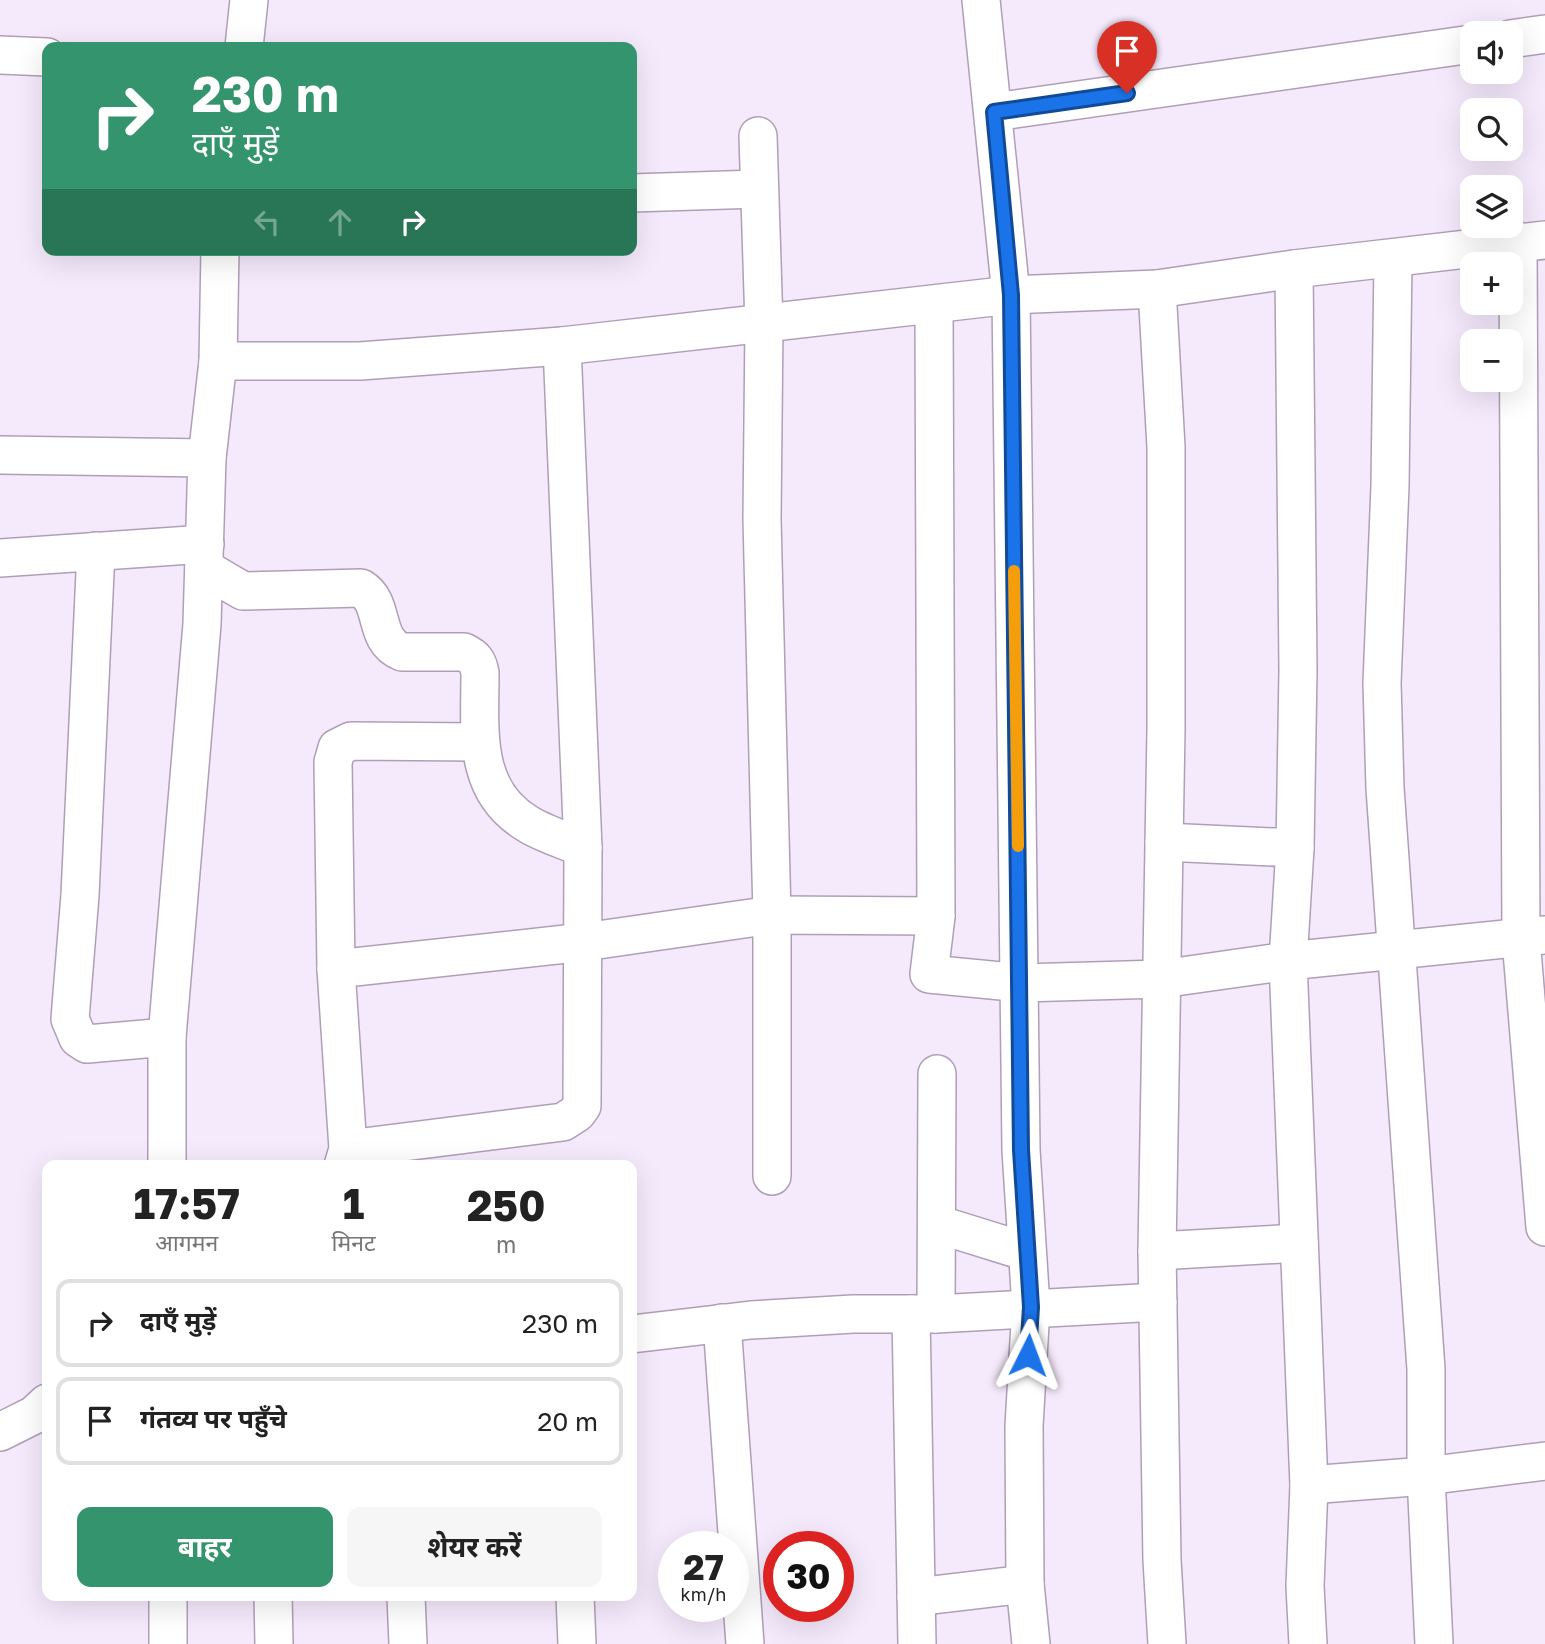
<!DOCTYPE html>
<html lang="hi">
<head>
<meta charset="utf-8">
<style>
  body { margin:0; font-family:"Golos Text","Noto Sans Devanagari",sans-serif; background:#f6f6f6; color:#222; height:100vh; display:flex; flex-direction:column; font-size:26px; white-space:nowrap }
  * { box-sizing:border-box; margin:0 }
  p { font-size:23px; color:#767676 }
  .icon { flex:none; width:38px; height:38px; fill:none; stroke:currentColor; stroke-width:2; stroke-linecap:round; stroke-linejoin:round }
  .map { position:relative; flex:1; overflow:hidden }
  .details { position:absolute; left:42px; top:1160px; width:595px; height:441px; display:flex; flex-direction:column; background:#fff; border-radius:14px; box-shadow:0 7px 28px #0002 }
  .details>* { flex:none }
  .hud { position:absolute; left:42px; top:42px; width:595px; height:214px; border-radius:14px; box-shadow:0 7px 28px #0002; background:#34946d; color:#fff; overflow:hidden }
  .buttons { position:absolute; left:1460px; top:21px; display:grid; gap:14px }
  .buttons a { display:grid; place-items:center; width:63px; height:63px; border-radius:14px; background:#fff; box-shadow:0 7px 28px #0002; font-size:35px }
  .speed { position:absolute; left:658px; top:1531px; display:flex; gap:14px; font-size:35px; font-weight:700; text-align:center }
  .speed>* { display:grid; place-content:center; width:91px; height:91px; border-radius:50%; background:#fff; box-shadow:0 7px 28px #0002; line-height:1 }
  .speed small { font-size:18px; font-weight:400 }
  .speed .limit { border:10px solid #d22; background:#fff; color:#111 }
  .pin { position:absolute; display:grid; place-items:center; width:60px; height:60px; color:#fff; margin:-72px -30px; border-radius:50% 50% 50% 0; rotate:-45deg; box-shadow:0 0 7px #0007 }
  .pin .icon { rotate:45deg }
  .me { position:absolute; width:77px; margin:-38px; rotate:3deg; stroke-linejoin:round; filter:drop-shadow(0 0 5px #0008) }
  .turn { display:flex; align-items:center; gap:24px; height:147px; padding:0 35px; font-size:32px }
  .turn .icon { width:91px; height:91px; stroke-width:2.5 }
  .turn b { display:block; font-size:49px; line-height:60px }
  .lanes { display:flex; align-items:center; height:66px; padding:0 35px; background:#0003; justify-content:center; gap:35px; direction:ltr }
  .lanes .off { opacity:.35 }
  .eta { display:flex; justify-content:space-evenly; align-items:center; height:119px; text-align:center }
  .eta b { font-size:42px; font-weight:700; line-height:49px }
  .cta { display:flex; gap:14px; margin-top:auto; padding:14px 35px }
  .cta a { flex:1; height:80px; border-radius:14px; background:#34946d; color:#fff; font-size:28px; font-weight:700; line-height:80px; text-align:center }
  .cta a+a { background:#f6f6f6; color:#222 }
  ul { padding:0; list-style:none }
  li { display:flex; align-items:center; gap:21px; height:88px; margin:0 14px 10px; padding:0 21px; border:4px solid #e0e0e0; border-radius:14px }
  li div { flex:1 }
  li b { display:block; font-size:26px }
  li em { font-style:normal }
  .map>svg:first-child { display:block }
</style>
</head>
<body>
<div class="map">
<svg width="1545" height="1644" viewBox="0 0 1545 1644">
  <rect width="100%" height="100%" fill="#f5eafc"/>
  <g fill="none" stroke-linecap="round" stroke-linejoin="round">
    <!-- minor casing -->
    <g stroke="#b09eb9" stroke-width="40">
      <g id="minor">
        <path d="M981 0 1011 295 1021 1150 1031 1307 1024 1426 1025 1584 1031 1644"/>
        <path d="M1510 39 1545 34"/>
        <path d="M244 47 249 0"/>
        <path d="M0 55 47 57"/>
        <path d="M994 112 1472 44"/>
        <path d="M758 136 764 325 762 519 772 915V1176"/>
        <path d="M632 193 758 189"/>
        <path d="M1518 241 1521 939 1545 1227"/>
        <path d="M1393 259 1390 486 1382 683 1385 788 1426 1369V1476L1434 1644"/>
        <path d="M1294 269 1298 670 1295 848 1288 961 1309 1485 1305 1586 1308 1644"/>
        <path d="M1157 289 1166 447V729L1157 1251 1162 1560 1167 1644"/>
        <path d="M934 305 936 916 929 974 1021 983 1161 979 1288 961 1545 935"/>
        <path d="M218 361H360L562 346 1011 295 1157 289 1294 269 1545 240"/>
        <path d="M0 455 207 458"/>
        <path d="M96 551 80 895 70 1019 78 1038 87 1044 167 1037"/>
        <path d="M0 558 205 544"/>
        <path d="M204 568 243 591 361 588C386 603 372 640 402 652H464C474 657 478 661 480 673 480 730 472 791 528 824 544 834 565 840 583 848"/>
        <path d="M1164 842 1295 848"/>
        <path d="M336 969 333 762 337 748 351 741 480 742"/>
        <path d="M348 1149 563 1122 577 1113 582 1106 583 848 562 346"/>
        <path d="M167 1166V1037L202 624 207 458 218 361 220 250"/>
        <path d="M343 1166 348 1149 336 969 584 942 772 915 936 916"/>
        <path d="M937 1224 1027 1252"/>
        <path d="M1157 1251 1299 1243"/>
        <path d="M911 1314 917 1644"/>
        <path d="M936 1314 937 1074"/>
        <path d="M722 1323 745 1644"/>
        <path d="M632 1334 751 1320 853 1314H936L1158 1302"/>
        <path d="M0 1432 34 1415 47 1403"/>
        <path d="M1309 1485 1426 1476 1545 1461"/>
        <path d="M168 1596V1644"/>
        <path d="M273 1596 274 1644"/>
        <path d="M406 1596 408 1644"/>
        <path d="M575 1596 577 1644"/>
        <path d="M916 1597 1025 1584"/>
      </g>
    </g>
    <!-- minor -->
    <use href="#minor" stroke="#fff" stroke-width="37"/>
  </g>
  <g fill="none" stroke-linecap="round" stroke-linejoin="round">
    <!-- route casing -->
    <g stroke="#114b97" stroke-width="18">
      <path id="route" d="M1028 1355 1031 1307 1021 1150 1011 295 994 112 1127 93"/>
    </g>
    <!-- route -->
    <use href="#route" stroke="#1a73e8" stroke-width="12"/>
    <!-- slow -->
    <path stroke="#f59e0b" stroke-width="12" d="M1014 571 1018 846"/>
  </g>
</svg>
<div class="buttons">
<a><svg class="icon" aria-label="sound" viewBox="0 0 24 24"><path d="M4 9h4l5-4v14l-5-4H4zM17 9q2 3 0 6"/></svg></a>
<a><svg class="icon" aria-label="search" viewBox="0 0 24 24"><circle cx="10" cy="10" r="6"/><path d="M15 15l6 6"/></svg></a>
<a><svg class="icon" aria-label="layers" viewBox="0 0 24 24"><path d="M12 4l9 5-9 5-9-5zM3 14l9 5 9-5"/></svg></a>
<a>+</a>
<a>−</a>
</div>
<div class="speed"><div>27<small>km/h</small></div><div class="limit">30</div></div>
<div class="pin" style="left:1127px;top:93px;background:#d93025"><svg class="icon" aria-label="arrive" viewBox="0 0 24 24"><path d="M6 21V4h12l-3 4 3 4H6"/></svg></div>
<svg class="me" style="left:1028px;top:1355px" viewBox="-20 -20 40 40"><path d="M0-17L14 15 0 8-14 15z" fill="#1a73e8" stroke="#fff" stroke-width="4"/></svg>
<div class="hud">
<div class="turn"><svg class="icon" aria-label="right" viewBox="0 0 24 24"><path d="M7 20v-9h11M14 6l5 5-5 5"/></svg><div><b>230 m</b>दाएँ मुड़ें</div></div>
<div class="lanes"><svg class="icon off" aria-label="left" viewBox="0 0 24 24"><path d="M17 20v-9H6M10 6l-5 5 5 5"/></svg><svg class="icon off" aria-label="ahead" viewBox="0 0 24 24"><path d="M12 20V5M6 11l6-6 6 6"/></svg><svg class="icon" aria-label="right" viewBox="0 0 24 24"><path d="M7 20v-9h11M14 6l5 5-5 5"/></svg></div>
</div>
<section class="details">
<div class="eta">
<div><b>17:57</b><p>आगमन</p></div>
<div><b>1</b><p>मिनट</p></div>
<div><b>250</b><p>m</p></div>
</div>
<ul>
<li><svg class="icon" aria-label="right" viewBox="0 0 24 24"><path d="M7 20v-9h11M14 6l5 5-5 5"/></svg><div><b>दाएँ मुड़ें</b></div><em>230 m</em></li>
<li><svg class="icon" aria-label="arrive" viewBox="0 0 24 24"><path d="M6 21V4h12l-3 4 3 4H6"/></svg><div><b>गंतव्य पर पहुँचे</b></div><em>20 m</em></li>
</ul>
<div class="cta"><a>बाहर</a><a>शेयर करें</a></div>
</section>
</div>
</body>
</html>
